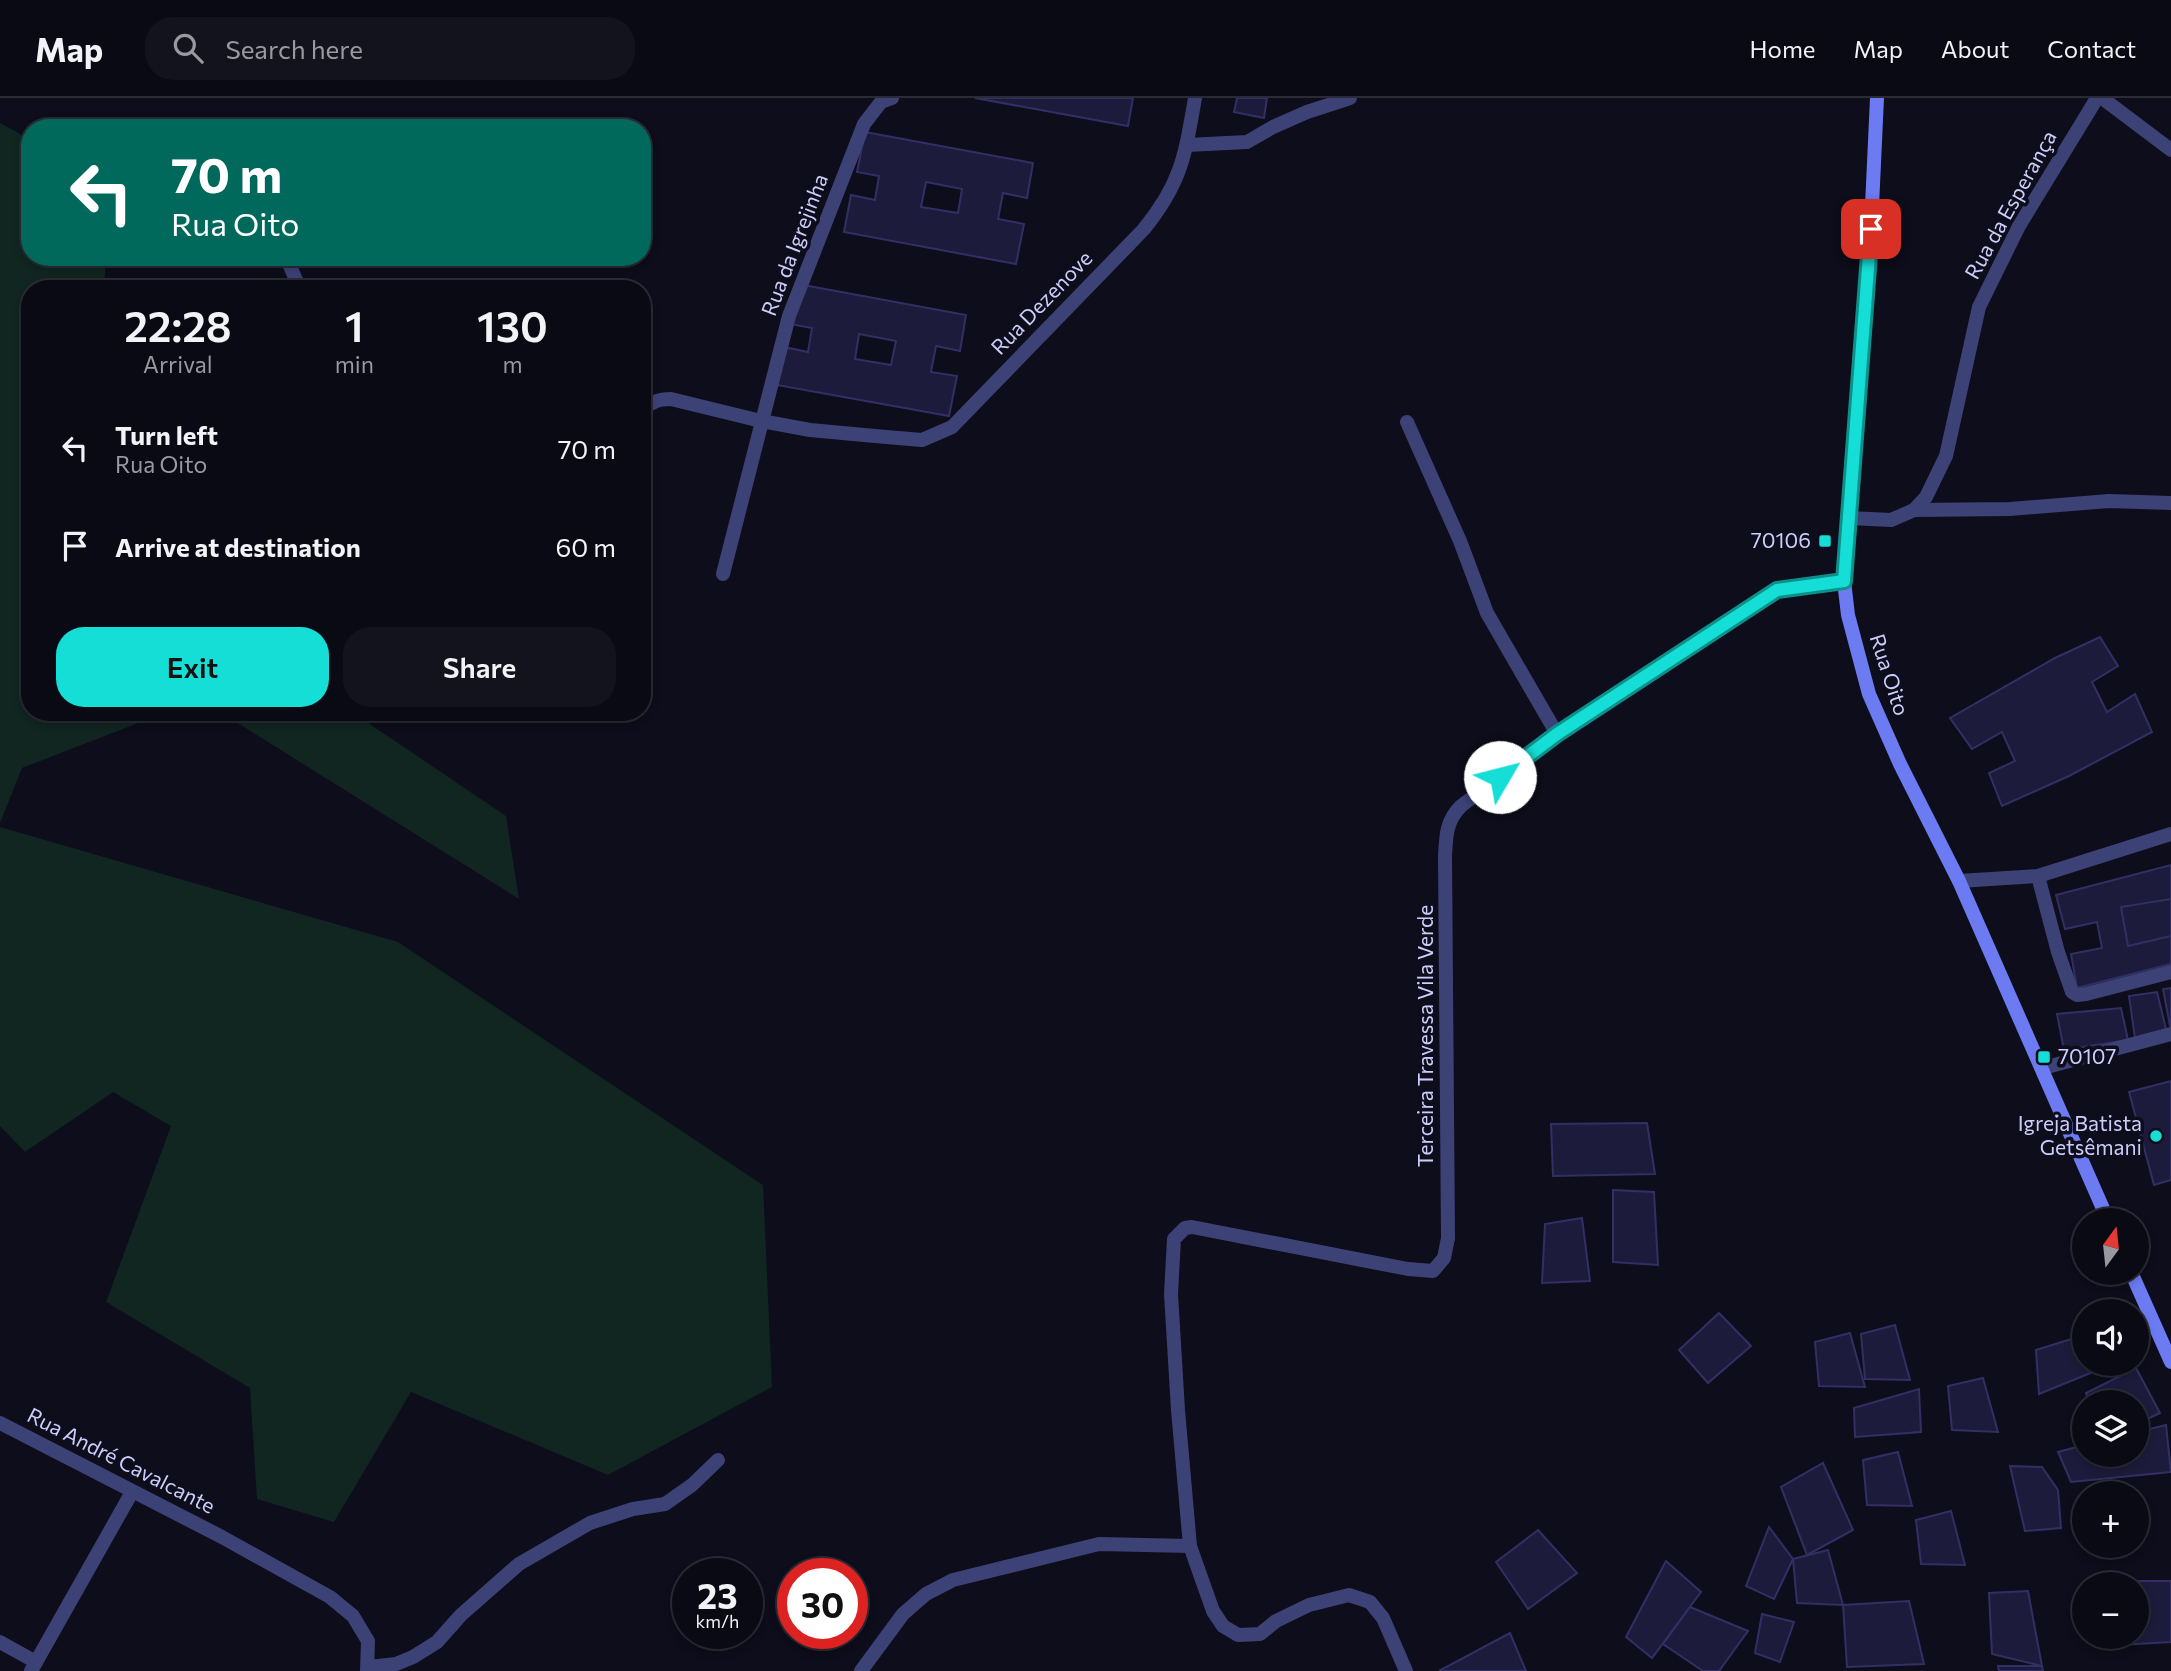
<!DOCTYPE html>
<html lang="en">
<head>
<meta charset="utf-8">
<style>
  body { margin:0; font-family:Commissioner,sans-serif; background:#13131d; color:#f1f3f6; height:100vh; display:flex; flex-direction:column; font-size:26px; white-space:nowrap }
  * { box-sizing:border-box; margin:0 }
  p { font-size:23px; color:#999aa0 }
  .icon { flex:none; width:38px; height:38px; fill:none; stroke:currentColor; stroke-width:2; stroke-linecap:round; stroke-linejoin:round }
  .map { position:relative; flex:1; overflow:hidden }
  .sheet { position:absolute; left:21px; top:182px; width:630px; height:441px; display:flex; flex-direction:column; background:#0a0a14; border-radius:28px; box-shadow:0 4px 10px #0003,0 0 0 2px #2a2b34 }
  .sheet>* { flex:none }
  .banner { position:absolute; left:21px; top:21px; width:630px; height:147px; border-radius:28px; box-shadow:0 4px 10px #0003,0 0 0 2px #2a2b34; background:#00695c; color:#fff; overflow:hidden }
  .needle { width:46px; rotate:15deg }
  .fabs { position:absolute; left:2072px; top:1110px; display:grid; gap:14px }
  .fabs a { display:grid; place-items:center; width:77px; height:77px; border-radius:50%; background:#0a0a14; box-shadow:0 4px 10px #0003,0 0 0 2px #2a2b34; font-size:35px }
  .speed { position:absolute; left:672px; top:1460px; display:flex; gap:14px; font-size:35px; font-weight:700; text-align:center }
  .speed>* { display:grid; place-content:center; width:91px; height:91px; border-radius:50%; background:#0a0a14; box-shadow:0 4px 10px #0003,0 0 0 2px #2a2b34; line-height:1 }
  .speed small { font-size:18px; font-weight:400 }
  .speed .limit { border:10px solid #d22; background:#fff; color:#111 }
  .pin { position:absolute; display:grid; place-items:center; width:60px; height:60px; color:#fff; margin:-30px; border-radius:14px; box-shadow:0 4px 10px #0006 }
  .me { position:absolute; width:77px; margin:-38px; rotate:53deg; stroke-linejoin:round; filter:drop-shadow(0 0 5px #0008) }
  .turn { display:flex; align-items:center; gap:24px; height:147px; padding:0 35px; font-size:32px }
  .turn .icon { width:91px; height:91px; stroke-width:2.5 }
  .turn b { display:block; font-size:49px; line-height:60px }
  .eta { display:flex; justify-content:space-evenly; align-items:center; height:119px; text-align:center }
  .eta b { font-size:42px; font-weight:600; line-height:49px }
  .button { display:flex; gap:14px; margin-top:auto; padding:14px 35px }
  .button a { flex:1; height:80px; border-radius:28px; background:#14ded5; color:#111; font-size:28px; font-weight:600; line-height:80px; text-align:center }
  .button a+a { background:#13131d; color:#f1f3f6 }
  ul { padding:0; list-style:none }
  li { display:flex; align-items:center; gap:21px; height:98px; padding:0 35px }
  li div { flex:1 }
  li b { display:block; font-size:26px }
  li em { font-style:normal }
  header { display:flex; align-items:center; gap:42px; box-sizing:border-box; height:98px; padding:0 35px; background:#0a0a14; border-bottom:2px solid #2a2b34 }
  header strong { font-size:33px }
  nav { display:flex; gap:38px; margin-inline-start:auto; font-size:24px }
  .search { width:490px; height:63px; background:#13131d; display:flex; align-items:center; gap:18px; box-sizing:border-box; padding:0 24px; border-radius:28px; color:#999aa0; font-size:26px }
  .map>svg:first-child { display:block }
</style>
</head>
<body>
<header>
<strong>Map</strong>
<div class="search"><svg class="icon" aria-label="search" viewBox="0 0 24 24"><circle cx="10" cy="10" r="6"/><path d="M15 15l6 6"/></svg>Search here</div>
<nav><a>Home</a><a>Map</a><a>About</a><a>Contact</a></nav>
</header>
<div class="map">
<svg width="2171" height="1573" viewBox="0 0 2171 1573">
  <rect width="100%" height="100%" fill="#0d0d1b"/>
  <!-- green -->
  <g fill="#112521">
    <path d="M0 25 19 35 30 48V159H106L104 191H30V614H150L146 622 22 670 0 725Z"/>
    <path d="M220 614H352L506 718 519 801Z"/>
    <path d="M0 729 398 844 763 1087 772 1289 608 1377 411 1294 334 1424 257 1401 250 1290 106 1204 171 1028 113 994 25 1054 0 1028Z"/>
  </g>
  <!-- building -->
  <g fill="#1d1b3b" stroke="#322f64" stroke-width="2" fill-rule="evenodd">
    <path d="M975 0H1133L1128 28Z"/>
    <path d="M1237 0H1267L1264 20 1234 14Z"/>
    <path d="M865 34 1033 65 1027 100 1003 95 998 121 1024 126 1016 166 844 134 851 97 875 102 879 78 857 74ZM926 84 962 91 958 115 921 109Z"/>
    <path d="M798 186 966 217 960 253 936 248 931 274 957 278 949 318 777 287 784 249 808 254 812 230 790 226ZM859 236 896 243 891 267 855 261Z"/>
    <path d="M2100 539 2118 568 2092 584 2107 614 2135 596 2152 634 2069 678 2002 708 1989 675 2015 663 2002 634 1972 651 1950 620 2055 560Z"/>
    <path d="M2171 767V866L2077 890 2071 856 2102 850 2097 824 2065 831 2056 797Z"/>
    <path d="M2171 801V838L2128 848 2121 809Z"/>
    <path d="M2171 890V928H2170L2163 891Z"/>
    <path d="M2157 894 2167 935 2135 940 2129 898Z"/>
    <path d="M2121 910 2128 942 2064 952 2057 916Z"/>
    <path d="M2171 983V1082L2154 1087 2129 994Z"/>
    <path d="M1647 1025 1655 1076 1553 1078 1551 1026Z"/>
    <path d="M1613 1092 1654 1094 1658 1167 1613 1164Z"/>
    <path d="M1582 1120 1590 1183 1542 1185 1545 1126Z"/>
    <path d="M1719 1215 1751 1248 1708 1285 1679 1252Z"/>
    <path d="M1895 1227 1910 1282 1865 1281 1861 1236Z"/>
    <path d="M1850 1235 1865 1289 1819 1288 1815 1244Z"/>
    <path d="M2084 1237V1265H2115L2039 1296 2036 1252Z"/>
    <path d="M2136 1270 2160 1315 2137 1326V1304H2089L2086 1295Z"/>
    <path d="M1983 1280 1998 1334 1952 1332 1948 1288Z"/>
    <path d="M1919 1291 1921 1334 1855 1339 1854 1310Z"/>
    <path d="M2166 1327 2171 1374 2071 1384 2058 1354 2084 1347V1356H2137V1334Z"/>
    <path d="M1898 1354 1912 1408 1867 1407 1863 1362Z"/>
    <path d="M1823 1365 1853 1432 1807 1457 1781 1389Z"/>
    <path d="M2010 1368 2042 1369 2058 1392 2061 1430 2025 1433Z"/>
    <path d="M1951 1413 1965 1467 1921 1466 1916 1422Z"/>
    <path d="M1769 1429 1793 1461 1774 1501 1746 1488Z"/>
    <path d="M1538 1432 1577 1475 1528 1511 1496 1464Z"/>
    <path d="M1828 1452 1843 1507 1797 1505 1793 1461Z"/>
    <path d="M1666 1463 1701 1494 1652 1560 1626 1539Z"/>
    <path d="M2126 1483H2171V1544L2121 1547 2122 1538H2137V1486H2126Z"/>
    <path d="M2028 1493 2035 1531 2042 1568 1992 1556 1989 1495Z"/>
    <path d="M1909 1503 1924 1566 1847 1569 1843 1507Z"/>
    <path d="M1690 1509 1748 1533 1719 1573H1703L1663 1546Z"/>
    <path d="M1762 1516 1794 1524 1780 1564 1755 1555Z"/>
    <path d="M1510 1535 1526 1573H1439Z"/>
    <path d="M1998 1568H2042L2043 1573H1999Z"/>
  </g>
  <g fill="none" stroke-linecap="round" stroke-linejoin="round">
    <!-- lane -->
    <g stroke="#3c4276" stroke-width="14">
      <path d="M2102 0 2171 52"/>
      <path d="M286 159 300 191"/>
      <path d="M642 312C652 304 658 301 671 301L761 323 810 332 886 339"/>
      <path d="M1914 412 2010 411 2109 403 2171 405"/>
      <path d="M723 476 789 218 864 26 881 4 892 0"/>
      <path d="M2038 778 2058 854 2072 894 2077 897 2086 896 2171 874"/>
      <path d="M1959 783 2038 778 2171 736"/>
      <path d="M861 1573 903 1516 926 1496 953 1482 1099 1446 1190 1448"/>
      <path d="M1406 1573 1383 1520 1370 1504 1349 1497 1309 1507 1276 1523 1260 1536 1238 1537 1223 1528 1213 1513 1190 1448 1178 1312 1171 1196 1174 1141 1185 1130 1192 1129 1408 1171 1433 1173 1444 1160 1448 1140"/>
    </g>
    <!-- street -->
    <g stroke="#3c4276" stroke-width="14">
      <path d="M1187 47 1247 44 1273 29 1307 14 1350 0"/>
      <path d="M1407 324 1460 443 1487 515 1557 636"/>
      <path d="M886 339 922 342 952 329 1144 131C1182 84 1185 57 1195 0"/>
      <path d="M1849 420 1891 422 1914 412 1926 399 1946 358 1979 209 2019 128 2097 0"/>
      <path d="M2043 970 2171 936"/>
      <path d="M1448 1140 1445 759C1446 738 1446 723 1461 708L1557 636 1777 492 1844 483"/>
      <path d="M0 1325 222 1439 330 1499 353 1518 368 1543 367 1573"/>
      <path d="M0 1544 36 1564"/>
      <path d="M369 1569 396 1566 413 1559 437 1544 461 1517 519 1466 590 1425 633 1411 665 1406 692 1387 718 1362"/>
      <path d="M31 1573 132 1394"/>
    </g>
    <!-- secondary -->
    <g stroke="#6c7bf1" stroke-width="14">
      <path d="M1877 0 1871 130 1844 483 1848 517 1869 596 1900 666 1959 783 2108 1122"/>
      <path d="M2131 1174 2171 1264"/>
    </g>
  </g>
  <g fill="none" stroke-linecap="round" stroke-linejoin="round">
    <!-- route casing -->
    <g stroke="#0d908a" stroke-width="18">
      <path id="route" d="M1500 679 1557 636 1777 492 1844 483 1871 131"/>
    </g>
    <!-- route -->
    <use href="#route" stroke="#14ded5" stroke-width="12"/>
  </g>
  <!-- markers -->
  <g fill="#14ded5" stroke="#0d0d1b" stroke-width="2.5">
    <rect x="1818" y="436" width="14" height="14" rx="3.5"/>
    <rect x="2037" y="952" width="14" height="14" rx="3.5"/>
    <circle cx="2156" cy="1038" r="7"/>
  </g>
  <g text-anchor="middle" stroke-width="7" stroke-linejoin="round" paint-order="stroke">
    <!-- street labels -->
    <g font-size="21" fill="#cccdfa" stroke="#0d0d1b">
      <text transform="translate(2011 107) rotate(-61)" y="7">Rua da Esperança</text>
      <text transform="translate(795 147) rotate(-69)" y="7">Rua da Igrejinha</text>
      <text transform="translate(1042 205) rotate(-46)" y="7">Rua Dezenove</text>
      <text transform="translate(1889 577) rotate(72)" y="7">Rua Oito</text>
      <text transform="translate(1426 938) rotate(-90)" y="7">Terceira Travessa Vila Verde</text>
      <text transform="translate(121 1363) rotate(27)" y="7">Rua André Cavalcante</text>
    </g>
    <!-- poi labels -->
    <g font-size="21" fill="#cccdfa" stroke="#0d0d1b" text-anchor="end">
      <text x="1811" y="450">70106</text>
      <text x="2058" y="966" text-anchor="start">70107</text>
      <text x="2142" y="1033">Igreja Batista<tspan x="2142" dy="24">Getsêmani</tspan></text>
    </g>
  </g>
</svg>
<div class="fabs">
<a><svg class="needle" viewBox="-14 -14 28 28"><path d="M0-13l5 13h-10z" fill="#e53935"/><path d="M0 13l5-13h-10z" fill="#999aa0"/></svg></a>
<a><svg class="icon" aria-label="sound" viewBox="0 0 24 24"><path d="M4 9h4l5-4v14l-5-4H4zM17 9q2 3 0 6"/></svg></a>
<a><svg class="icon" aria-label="layers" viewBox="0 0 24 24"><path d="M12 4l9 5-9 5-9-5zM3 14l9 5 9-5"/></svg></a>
<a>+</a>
<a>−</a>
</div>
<div class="speed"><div>23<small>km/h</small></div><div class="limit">30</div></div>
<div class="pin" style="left:1871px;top:131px;background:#d93025"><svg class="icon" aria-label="arrive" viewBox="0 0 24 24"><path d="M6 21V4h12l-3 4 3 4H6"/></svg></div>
<svg class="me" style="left:1500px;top:679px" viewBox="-20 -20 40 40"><circle r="19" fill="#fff"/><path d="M0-13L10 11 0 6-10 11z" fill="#14ded5"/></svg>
<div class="banner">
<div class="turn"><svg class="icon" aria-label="left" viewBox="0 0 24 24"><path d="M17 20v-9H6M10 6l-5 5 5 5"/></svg><div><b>70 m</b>Rua Oito</div></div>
</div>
<section class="sheet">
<div class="eta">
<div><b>22:28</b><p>Arrival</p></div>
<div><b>1</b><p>min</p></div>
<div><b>130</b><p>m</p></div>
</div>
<ul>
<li><svg class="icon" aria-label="left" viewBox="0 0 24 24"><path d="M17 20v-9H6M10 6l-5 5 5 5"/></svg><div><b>Turn left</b><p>Rua Oito</p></div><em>70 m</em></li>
<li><svg class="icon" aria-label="arrive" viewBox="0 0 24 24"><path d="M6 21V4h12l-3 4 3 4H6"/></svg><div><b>Arrive at destination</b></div><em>60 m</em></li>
</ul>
<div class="button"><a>Exit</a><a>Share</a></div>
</section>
</div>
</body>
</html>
